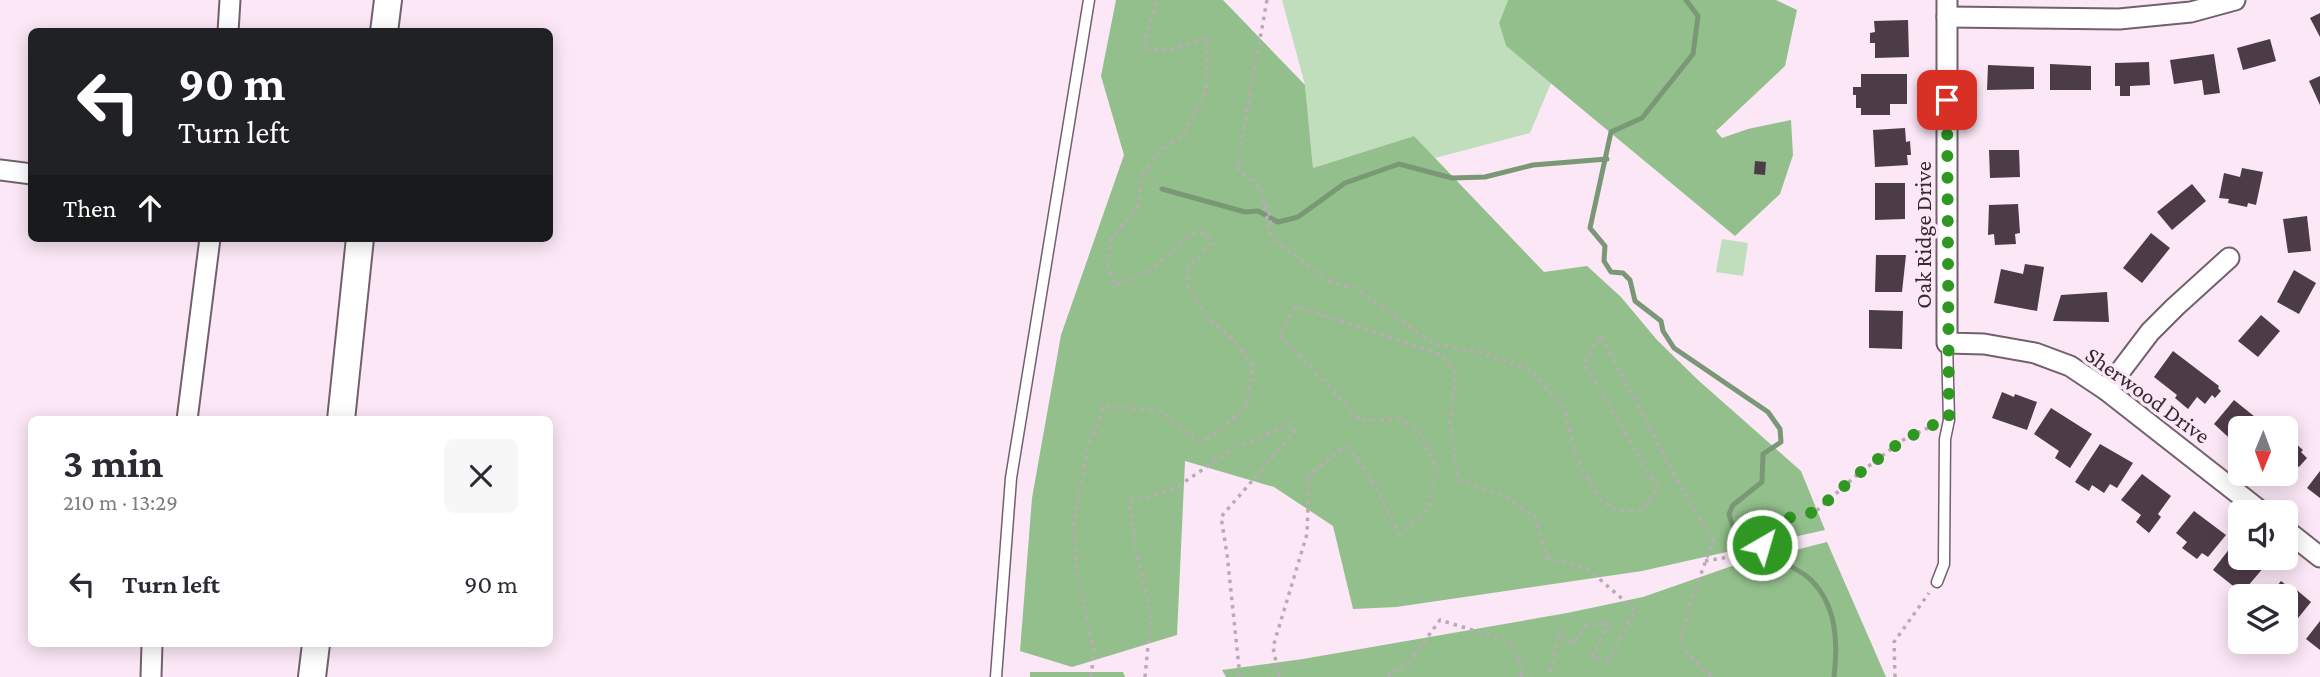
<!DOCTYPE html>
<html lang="en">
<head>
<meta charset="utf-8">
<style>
  body { margin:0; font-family:"Crimson Pro",serif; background:#f7f7f7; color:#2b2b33; height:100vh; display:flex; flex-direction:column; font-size:26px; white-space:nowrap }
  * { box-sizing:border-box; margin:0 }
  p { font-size:23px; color:#7c7c81 }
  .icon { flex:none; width:38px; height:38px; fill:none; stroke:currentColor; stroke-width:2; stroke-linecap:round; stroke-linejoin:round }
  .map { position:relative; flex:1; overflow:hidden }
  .side { position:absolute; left:28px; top:416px; width:525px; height:231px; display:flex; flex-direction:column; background:#fff; border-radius:10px; box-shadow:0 4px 18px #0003 }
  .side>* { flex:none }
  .banner { position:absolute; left:28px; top:28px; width:525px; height:214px; border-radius:10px; box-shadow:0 4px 18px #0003; background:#202124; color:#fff; overflow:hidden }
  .needle { width:46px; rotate:181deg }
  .tools { position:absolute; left:2228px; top:416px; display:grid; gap:14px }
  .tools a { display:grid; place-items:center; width:70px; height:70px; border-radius:10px; background:#fff; box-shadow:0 4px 18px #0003; font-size:35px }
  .pin { position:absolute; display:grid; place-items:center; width:60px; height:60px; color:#fff; margin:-30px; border-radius:14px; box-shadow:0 4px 10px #0006 }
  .me { position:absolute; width:77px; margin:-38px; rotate:38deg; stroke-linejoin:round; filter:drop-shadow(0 0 5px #0008) }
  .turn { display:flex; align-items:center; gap:24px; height:147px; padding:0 35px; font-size:32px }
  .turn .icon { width:91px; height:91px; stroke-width:2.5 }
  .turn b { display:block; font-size:49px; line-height:60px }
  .then { display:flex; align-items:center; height:66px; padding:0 35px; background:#0003; gap:14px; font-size:26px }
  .round { display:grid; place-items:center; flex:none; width:74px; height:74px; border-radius:10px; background:#f7f7f7 }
  .headline { display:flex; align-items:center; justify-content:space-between; height:119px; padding:0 35px }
  h1 { font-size:42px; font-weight:700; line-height:52px }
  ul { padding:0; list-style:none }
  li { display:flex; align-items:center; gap:21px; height:98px; padding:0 35px }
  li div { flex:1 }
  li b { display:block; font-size:26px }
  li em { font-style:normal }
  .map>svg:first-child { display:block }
</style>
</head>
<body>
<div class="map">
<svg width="2320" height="677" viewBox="0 0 2320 677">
  <rect width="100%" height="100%" fill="#fbe7f6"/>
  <!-- green -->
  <g fill="#c0debc">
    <path d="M1282 0H1508L1499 23 1506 46 1551 83 1530 133 1435 158 1414 136 1313 168 1305 85Z"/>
    <path d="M1722 239 1748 243 1743 276 1716 272Z"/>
  </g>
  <!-- forest -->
  <g fill="#92bf8b">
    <path d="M1116 0H1223L1305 85 1313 168 1414 136 1544 272 1587 266 1621 297 1657 340 1698 380 1801 471 1825 530 1642 571 1396 607 1353 609 1333 526 1274 487 1185 461 1177 635 1072 667 1020 651 1032 498 1061 335 1124 155 1101 76Z"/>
    <path d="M1508 0H1776L1797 10 1785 66 1716 131 1722 138 1748 129 1791 120 1793 155 1780 194 1735 236 1506 46 1499 23Z"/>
    <path d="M1827 542 1886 677H1226L1222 670 1303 659 1567 613 1643 597 1729 567Z"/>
    <path d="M1030 672H1123L1125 677H1030Z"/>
  </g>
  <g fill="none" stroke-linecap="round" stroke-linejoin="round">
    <!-- stream -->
    <g stroke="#7a9875" stroke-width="5">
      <path d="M1686 0 1698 16 1693 54 1642 118 1611 132 1590 228 1605 246 1604 261 1611 272 1623 273 1630 280 1635 301 1661 321 1663 331 1674 348 1768 412 1780 429 1781 442 1763 454 1762 482 1733 505 1729 514C1732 526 1737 539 1751 541 1753 542 1760 541 1762 542 1771 544 1773 555 1780 560 1790 567 1804 572 1812 581 1837 607 1838 643 1834 677"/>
      <path d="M1162 189 1245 212 1258 211 1278 222 1298 217 1345 183 1399 164 1452 178 1485 177 1533 165 1607 159"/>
    </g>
  </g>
  <!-- building -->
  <g fill="#4c3c47">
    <path d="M2320 13V37L2310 18Z"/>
    <path d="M1908 20 1909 57 1875 58V43H1870V33L1875 32 1874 21Z"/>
    <path d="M2270 39 2276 61 2243 70 2237 48Z"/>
    <path d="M2214 54 2220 93 2204 95 2202 80 2174 84 2170 60Z"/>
    <path d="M2149 62 2150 85 2130 86V96H2120V86H2115V63Z"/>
    <path d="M2050 64 2091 66V90H2050Z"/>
    <path d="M1988 65 2034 67V89L1987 90Z"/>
    <path d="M1861 74H1907V104H1890V115H1861V108H1856V95H1853V87H1861Z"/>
    <path d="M2320 76V105L2309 81Z"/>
    <path d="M1905 128 1906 142 1910 141 1911 155H1907L1908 165 1875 167 1873 130Z"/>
    <path d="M1989 150H2019L2020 177 1990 178Z"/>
    <path d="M1755 161 1766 162 1765 175 1754 174Z"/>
    <path d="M2242 168 2263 172 2256 205 2248 203 2247 207 2228 203 2229 199 2219 198 2224 173 2240 177Z"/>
    <path d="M1875 183H1905V219L1875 220Z"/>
    <path d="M2192 184 2206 201 2172 230 2157 212Z"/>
    <path d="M2018 204 2020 233 2015 234 2016 244 1995 245 1994 234 1988 235 1989 205Z"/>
    <path d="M2307 216 2311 251 2288 253 2283 219Z"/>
    <path d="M2151 233 2170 248 2142 283 2123 268Z"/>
    <path d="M1876 255H1906L1902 292H1875Z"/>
    <path d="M2025 264 2044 267 2037 311 1994 303 2001 269 2023 274Z"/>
    <path d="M2294 270 2316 283 2299 314 2277 302Z"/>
    <path d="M2107 292 2109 322 2053 321 2061 295Z"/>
    <path d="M1869 310 1903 311 1902 349 1869 348Z"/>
    <path d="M2261 315 2280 331 2258 357 2238 341Z"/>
    <path d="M2173 351 2219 386 2218 388 2221 391 2215 398 2212 395 2205 404 2197 397 2188 409 2175 398 2177 395 2154 377Z"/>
    <path d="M2002 392 2014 397 2015 394 2037 402 2027 430 1992 418Z"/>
    <path d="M2234 400 2265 425 2262 429H2240V441L2237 445 2214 424Z"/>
    <path d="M2051 408 2092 434 2070 468 2055 458 2059 451 2034 434Z"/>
    <path d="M2286 435 2303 450 2301 452 2307 458 2299 467 2292 462 2286 470Z"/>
    <path d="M2100 444 2133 463 2117 488 2110 484 2104 493 2092 485 2089 491 2075 482Z"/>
    <path d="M2320 471V498L2307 488Z"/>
    <path d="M2142 474 2171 496 2158 514 2161 517 2149 533 2136 522 2141 515 2121 500Z"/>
    <path d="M2194 511 2226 535 2208 557 2202 553 2197 559 2182 548 2187 542 2176 533Z"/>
    <path d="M2234 543 2240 548V558H2253L2264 567 2242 593 2213 570Z"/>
    <path d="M2281 581 2290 588 2292 586 2311 602 2286 633V597H2268Z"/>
    <path d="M2320 621V650L2306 639Z"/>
  </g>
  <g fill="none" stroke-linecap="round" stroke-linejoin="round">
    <!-- lane casing -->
    <g stroke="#72616d" stroke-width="13">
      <g id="lane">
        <path d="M1937 582 1944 564 1945 439 1949 420 1947 343"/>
        <path d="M996 677 1011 478 1089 0"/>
      </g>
    </g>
    <!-- street casing -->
    <g stroke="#72616d" stroke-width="23">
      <g id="street">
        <path d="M1947 0V343L1984 344 2035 353 2070 366 2106 390 2263 513"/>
        <path d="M1947 17 2119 19 2191 12 2235 0"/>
        <path d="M228 32 230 0"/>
        <path d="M0 170 32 174"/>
        <path d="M2106 390 2150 332 2175 307 2229 258"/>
        <path d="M187 420 210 238"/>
        <path d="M2286 530 2320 557"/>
        <path d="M151 677 152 644"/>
      </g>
    </g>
    <!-- secondary casing -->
    <g stroke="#72616d" stroke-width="30">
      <g id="secondary">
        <path d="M384 32 388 0"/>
        <path d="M341 420 360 238"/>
        <path d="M312 677 316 644"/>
      </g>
    </g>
    <!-- path -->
    <g stroke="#baaab6" stroke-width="3.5" stroke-dasharray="3.5 5" stroke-linecap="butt">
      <path d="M1267 0 1237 168 1260 188 1272 238 1328 281 1355 288 1434 344 1479 352 1531 370 1564 408 1576 457 1600 500 1618 511H1642L1658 488 1584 363 1601 335 1674 474 1713 541 1691 601 1680 645 1711 677"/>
      <path d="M1265 205 1269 210 1271 226"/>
      <path d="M1759 524 1815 512 1857 475 1903 440 1936 424"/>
      <path d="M1705 561 1747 554 1761 546 1774 521"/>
      <path d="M1091 677 1094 651 1077 573 1074 522 1088 446 1104 406 1160 411 1199 442 1216 434 1247 404 1253 365 1232 338 1207 318 1188 287 1189 266 1212 243 1206 233 1190 234 1149 272 1113 285 1108 265 1111 239 1138 207 1142 176 1159 153 1182 136 1206 91 1208 38 1168 51 1143 48 1157 0"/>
      <path d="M1145 677 1151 615 1136 551 1129 502 1174 489 1230 451 1291 423 1294 432 1221 517 1227 554 1240 677"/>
      <path d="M1279 677 1273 647 1307 534 1309 475 1346 446 1372 479 1399 534 1427 511 1437 470 1420 431 1400 419 1360 420 1279 334 1296 306 1442 355 1456 373 1450 422 1458 480 1505 497 1534 516 1547 558 1588 569 1635 610 1609 659 1592 656 1609 623 1586 625 1573 644 1560 629 1549 677"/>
      <path d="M1389 677 1391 671 1407 665 1440 620 1511 642 1521 667V677"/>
      <path d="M1895 677 1894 642 1929 593"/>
    </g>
    <!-- lane -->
    <use href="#lane" stroke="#fff" stroke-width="10"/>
    <!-- street -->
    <use href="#street" stroke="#fff" stroke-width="19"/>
    <!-- secondary -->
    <use href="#secondary" stroke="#fff" stroke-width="26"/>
  </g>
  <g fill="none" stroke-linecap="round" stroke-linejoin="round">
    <!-- route -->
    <path stroke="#2f9822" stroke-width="12" stroke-dasharray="0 21.6" d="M1762 545 1774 521 1815 512 1857 475 1903 440 1933 425 1949 420 1947 100"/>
  </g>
  <g text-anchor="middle" stroke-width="7" stroke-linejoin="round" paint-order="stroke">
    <!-- street labels -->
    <g font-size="23" fill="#332b31" stroke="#fbe7f6">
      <text transform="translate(1923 235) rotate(-90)" y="8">Oak Ridge Drive</text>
      <text transform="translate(2148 395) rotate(36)" y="8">Sherwood Drive</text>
    </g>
  </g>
</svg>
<div class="tools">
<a><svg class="needle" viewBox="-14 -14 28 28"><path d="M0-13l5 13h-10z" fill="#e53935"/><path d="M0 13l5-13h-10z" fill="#7c7c81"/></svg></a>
<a><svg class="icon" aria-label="sound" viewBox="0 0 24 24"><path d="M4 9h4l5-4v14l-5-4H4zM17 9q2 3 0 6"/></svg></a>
<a><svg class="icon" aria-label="layers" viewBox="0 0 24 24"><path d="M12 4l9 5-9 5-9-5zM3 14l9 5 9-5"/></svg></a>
</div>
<div class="pin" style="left:1947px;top:100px;background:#d93025"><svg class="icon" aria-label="arrive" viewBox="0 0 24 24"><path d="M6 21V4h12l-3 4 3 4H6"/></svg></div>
<svg class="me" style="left:1762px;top:545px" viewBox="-20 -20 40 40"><circle r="17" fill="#2f9822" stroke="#fff" stroke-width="3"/><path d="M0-11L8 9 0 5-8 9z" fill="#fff"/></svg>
<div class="banner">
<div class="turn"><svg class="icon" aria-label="left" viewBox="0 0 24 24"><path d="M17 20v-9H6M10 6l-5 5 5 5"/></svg><div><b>90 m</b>Turn left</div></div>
<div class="then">Then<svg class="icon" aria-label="ahead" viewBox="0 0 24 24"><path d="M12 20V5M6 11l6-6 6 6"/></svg></div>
</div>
<section class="side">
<div class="headline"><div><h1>3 min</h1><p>210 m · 13:29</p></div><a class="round"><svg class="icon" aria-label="close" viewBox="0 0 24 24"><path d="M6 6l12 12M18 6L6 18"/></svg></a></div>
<ul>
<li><svg class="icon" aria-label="left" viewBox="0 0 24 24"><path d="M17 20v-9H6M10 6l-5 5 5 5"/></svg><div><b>Turn left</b></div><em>90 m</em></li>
</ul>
</section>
</div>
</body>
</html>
